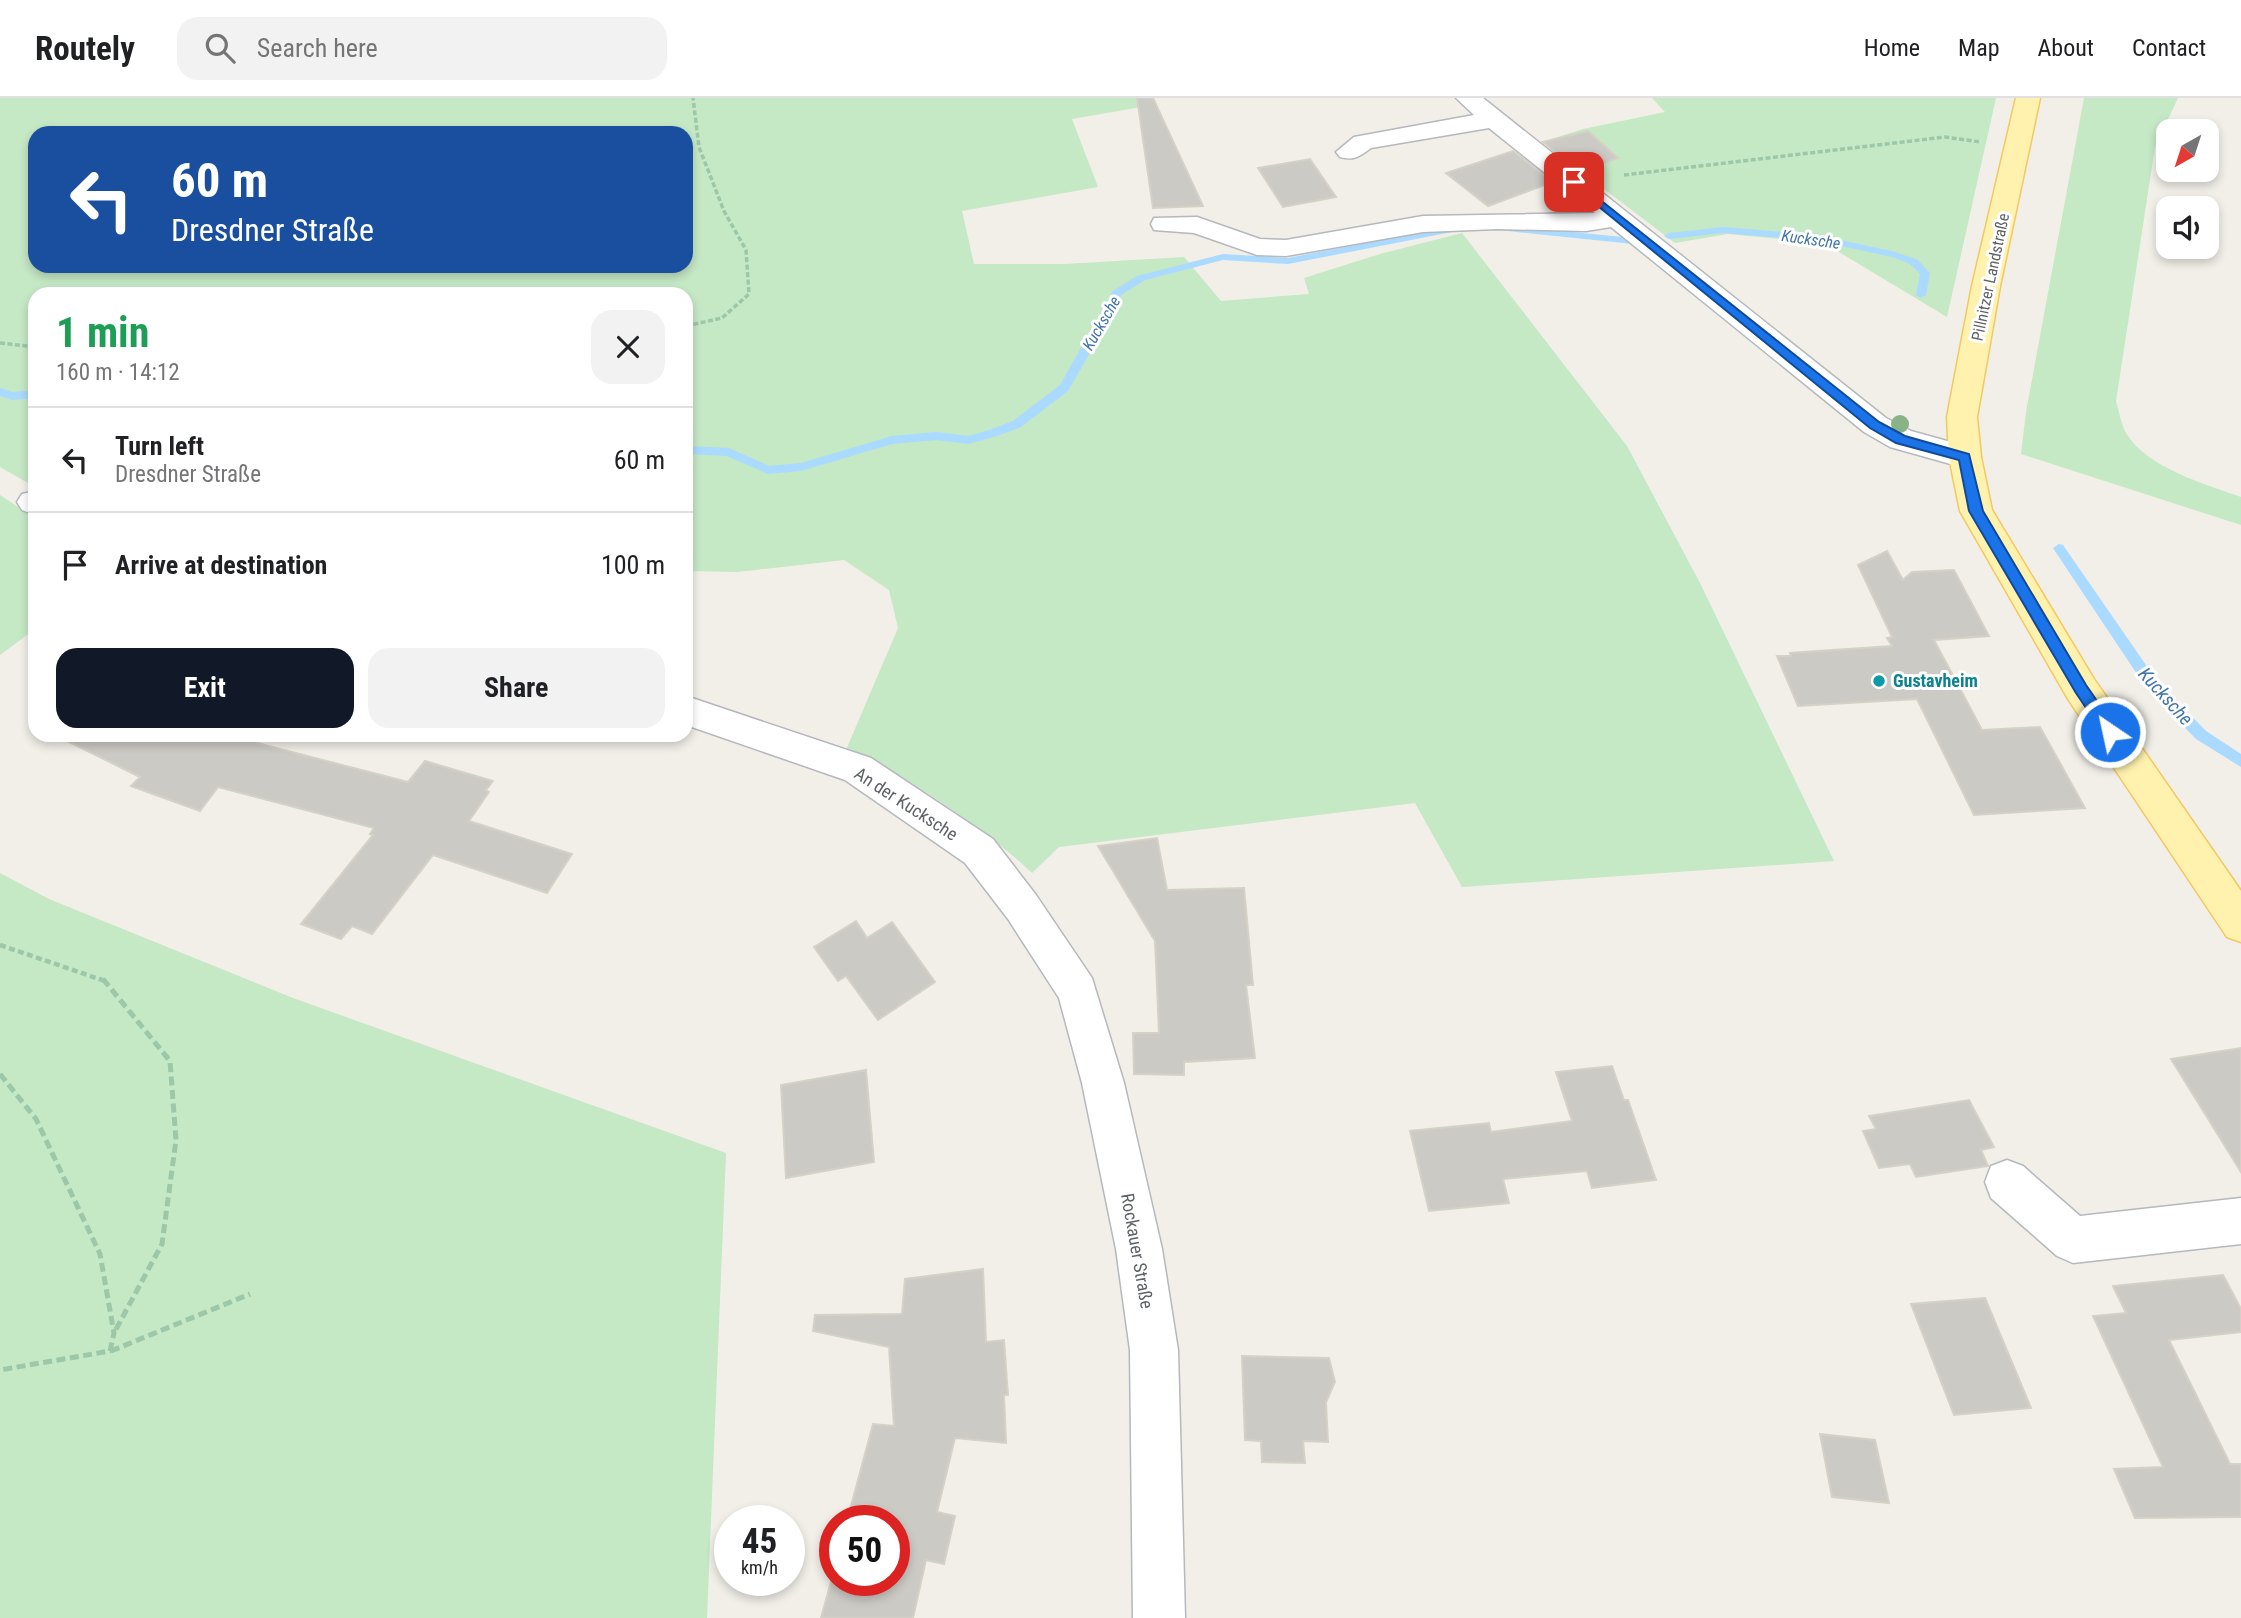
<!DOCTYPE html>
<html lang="en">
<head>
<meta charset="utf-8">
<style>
  body { margin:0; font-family:"Roboto Condensed",sans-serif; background:#f2f2f2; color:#202124; height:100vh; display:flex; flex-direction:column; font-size:26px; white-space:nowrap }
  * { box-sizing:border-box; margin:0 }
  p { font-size:23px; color:#757577 }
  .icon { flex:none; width:38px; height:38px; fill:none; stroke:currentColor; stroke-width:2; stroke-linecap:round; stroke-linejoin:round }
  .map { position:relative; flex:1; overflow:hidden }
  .side { position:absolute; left:28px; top:189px; width:665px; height:455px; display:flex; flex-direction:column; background:#fff; border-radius:21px; box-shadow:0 4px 10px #0003 }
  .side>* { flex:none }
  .top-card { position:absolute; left:28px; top:28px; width:665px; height:147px; border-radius:21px; box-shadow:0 4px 10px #0003; background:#1a4fa0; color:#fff; overflow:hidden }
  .needle { width:46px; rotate:219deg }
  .fabs { position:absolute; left:2156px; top:21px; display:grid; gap:14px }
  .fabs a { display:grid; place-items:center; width:63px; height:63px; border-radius:14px; background:#fff; box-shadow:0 4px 10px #0003; font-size:35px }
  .speed { position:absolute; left:714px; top:1407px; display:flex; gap:14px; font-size:35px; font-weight:700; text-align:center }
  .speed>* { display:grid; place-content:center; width:91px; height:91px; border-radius:50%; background:#fff; box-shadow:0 4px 10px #0003; line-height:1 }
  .speed small { font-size:18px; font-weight:400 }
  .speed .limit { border:10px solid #d22; background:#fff; color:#111 }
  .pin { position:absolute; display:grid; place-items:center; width:60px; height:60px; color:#fff; margin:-30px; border-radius:14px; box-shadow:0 4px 10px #0006 }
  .me { position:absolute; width:77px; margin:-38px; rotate:326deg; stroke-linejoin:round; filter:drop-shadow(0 0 5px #0008) }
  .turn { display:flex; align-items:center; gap:24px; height:147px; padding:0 28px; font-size:32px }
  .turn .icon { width:91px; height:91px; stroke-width:2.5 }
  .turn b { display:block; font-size:49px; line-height:60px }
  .round { display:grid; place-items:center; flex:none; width:74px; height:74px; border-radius:21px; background:#f2f2f2 }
  .overview { display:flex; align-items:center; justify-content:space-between; height:119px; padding:0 28px }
  h1 { font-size:42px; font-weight:700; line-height:52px; color:#1e9e55 }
  .action { display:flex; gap:14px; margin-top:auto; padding:14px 28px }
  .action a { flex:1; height:80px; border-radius:21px; background:#111827; color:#fff; font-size:28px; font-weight:700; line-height:80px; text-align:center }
  .action a+a { background:#f2f2f2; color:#202124 }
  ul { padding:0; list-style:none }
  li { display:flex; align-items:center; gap:21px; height:105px; padding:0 28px; border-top:2px solid #e0e0e0 }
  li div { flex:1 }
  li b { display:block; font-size:26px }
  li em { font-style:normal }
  header { display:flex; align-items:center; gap:42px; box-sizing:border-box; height:98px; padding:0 35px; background:#fff; border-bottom:2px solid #e0e0e0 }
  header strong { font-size:33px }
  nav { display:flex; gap:38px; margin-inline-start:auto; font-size:24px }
  .search { width:490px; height:63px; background:#f2f2f2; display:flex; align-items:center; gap:18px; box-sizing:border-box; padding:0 24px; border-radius:21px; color:#757577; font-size:26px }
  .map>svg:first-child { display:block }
</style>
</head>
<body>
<header>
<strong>Routely</strong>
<div class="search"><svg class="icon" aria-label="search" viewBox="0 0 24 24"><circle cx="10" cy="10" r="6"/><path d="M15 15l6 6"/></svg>Search here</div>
<nav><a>Home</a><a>Map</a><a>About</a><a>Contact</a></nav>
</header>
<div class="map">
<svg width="2241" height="1520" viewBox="0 0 2241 1520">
  <rect width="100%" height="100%" fill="#f1efe8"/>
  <!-- green -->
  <g fill="#c5e8c5" fill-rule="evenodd">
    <path d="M0 0H1136L1141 9 1072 21 1098 89 962 113 974 166H1065L1184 159 1221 203 1309 196 1304 180 1380 156 1462 135 1627 348 1700 485 1834 763 1462 789 1415 705 1059 749 1032 775C983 729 907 678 846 652L898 530 889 492 844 462 737 474 686 473V196H35V389L0 369ZM35 35H686V168H35Z"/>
    <path d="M1652 0H1996L1947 219 1824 145 1728 136 1675 145 1542 44 1583 31 1665 14Z"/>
    <path d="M2084 0H2178L2155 49 2116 303C2119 313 2121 326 2126 335 2147 370 2205 386 2241 399V427L2021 356 2026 314Z"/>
    <path d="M0 397 35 420V531L0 557Z"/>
    <path d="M0 775 49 801 293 900 726 1055 707 1520H0Z"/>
  </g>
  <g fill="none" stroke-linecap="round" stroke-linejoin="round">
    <!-- stream -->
    <g fill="#aadaff" fill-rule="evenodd">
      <path d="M1501 127 1633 140 1638 143 1633 146 1498 132V128Z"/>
      <path d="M1449 129 1454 132 1452 134 1288 166 1223 162 1145 182 1121 197 1113 215 1068 293 1021 329 997 338 968 346 937 342 892 346 801 373 768 376 727 358 686 356V348L729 350 769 368 801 365 892 338 937 334 968 338 989 332 1013 323 1060 287 1113 193 1137 178 1223 156 1288 160Z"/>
      <path d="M1723 129 1818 137 1895 154 1918 162 1930 175 1926 197 1921 200 1916 197 1920 176 1910 166 1892 159 1818 143 1723 135 1669 141 1664 138 1669 135Z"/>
      <path d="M0 290 13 294 35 292V300L13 302 0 298Z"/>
      <path d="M2059 446 2063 447 2157 583 2206 633 2241 656V669L2196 641 2147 591 2053 450Z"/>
    </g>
  </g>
  <!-- building -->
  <g fill="#cccac5" stroke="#d6d1c6" stroke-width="2">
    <path d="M1137 0H1153L1203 108 1153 110Z"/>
    <path d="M1588 33 1618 60 1580 74 1543 44Z"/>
    <path d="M1513 53 1553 84 1488 108 1446 75Z"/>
    <path d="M1310 61 1336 99 1283 109 1258 70Z"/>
    <path d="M1887 453 1903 482 1912 474 1954 472 1989 538 1934 542 1982 632 2040 629 2085 710 1974 717 1917 601 1798 608 1777 558H1791L1790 555 1892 548 1887 540 1892 539 1858 467Z"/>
    <path d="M55 637H263L257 645 408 684 425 663 493 683 486 692 489 694 469 723 572 756 547 795 433 757 372 836 352 828 341 841 301 826 373 737 370 736 374 730 218 689 200 713 131 688 140 679Z"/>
    <path d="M1157 740 1167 792 1244 790 1253 887H1246L1255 960 1184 964V977L1134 976 1133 935H1159L1155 843 1098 748Z"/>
    <path d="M856 823 867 840 892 824 935 884 878 922 846 878 838 883 814 849Z"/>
    <path d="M2241 950V1074L2171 961Z"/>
    <path d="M1612 968 1624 1002H1628L1656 1082 1592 1090 1587 1073 1503 1081 1509 1105 1429 1113 1410 1033 1489 1025 1491 1034 1572 1023 1556 974Z"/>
    <path d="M866 972 874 1064 786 1080 781 987Z"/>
    <path d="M1969 1002 1994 1049 1981 1052 1988 1068 1916 1079 1910 1066 1879 1070 1863 1033 1876 1031 1869 1018Z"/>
    <path d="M983 1171 986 1244 1004 1242 1008 1297H1004L1006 1345 955 1340 937 1414 955 1418 944 1466 926 1462 913 1520H821L835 1469V1482H894V1423H847L873 1326 894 1328 889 1249 813 1233 815 1217 902 1216 905 1181Z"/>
    <path d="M2223 1177 2241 1211V1234L2169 1242 2230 1366H2241V1419L2135 1420 2114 1371 2163 1369 2093 1218 2126 1215 2113 1188Z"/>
    <path d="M1985 1200 2031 1310 1954 1317 1911 1206Z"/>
    <path d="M1242 1258 1329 1260 1335 1284 1326 1304 1328 1344 1303 1343 1305 1365 1262 1364 1261 1343 1245 1342Z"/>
    <path d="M1820 1336 1875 1342 1889 1405 1832 1399Z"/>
  </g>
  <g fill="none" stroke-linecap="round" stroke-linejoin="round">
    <!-- minor casing -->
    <g stroke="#b5b8bc" stroke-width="3">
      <g id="minor">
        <path d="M1456 0H1483L1886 320 1911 333 1976 351 1981 359 1976 367 1965 370 1890 349 1864 334 1611 129 1586 133 1497 131 1423 134 1286 158 1257 157 1194 135 1154 132 1151 126 1154 120 1197 119 1260 141 1286 142 1423 118 1595 115 1489 30 1371 50C1360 58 1354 63 1340 59L1336 54 1354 39 1474 17Z"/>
        <path d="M35 393V417L22 412 17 404 22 396Z"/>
        <path d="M686 598 871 660 993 741 1036 797 1092 880 1124 985 1162 1151 1178 1252 1185 1520H1133L1130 1252 1116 1151 1082 985 1059 900 1008 821 965 765 845 682 686 627Z"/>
        <path d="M2007 1062 2023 1068 2080 1118 2241 1100V1146L2073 1165 2057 1158 1991 1100 1985 1084 1991 1068Z"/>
      </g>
    </g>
    <!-- major casing -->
    <g stroke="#f2c960" stroke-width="3">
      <path id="major" d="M2016 0H2040L2000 188 1977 319 1981 359 1992 412 2094 581 2241 793V844L2227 839 2068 601 1960 413 1949 359 1947 319 1972 188Z"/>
    </g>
    <!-- path-far2 -->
    <g stroke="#9cc7a9" stroke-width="3.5" stroke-dasharray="5 2.5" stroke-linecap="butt">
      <path d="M1624 77 1945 39 1980 44"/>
      <path d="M686 228 722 220 749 196 746 152 724 113 699 49 693 0"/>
      <path d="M0 245 35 249"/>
    </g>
    <!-- path-far1 -->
    <path stroke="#9cc7a9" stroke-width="4.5" stroke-dasharray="6 3.5" stroke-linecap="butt" d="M0 847 105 883"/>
    <!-- path -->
    <g stroke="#9cc7a9" stroke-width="5" stroke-dasharray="9 4.5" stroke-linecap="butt">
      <path d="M103 881 170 963 176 1042 162 1146 114 1235"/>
      <path d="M0 976 36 1021 100 1156 114 1235 110 1253 0 1272"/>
      <path d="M111 1253 250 1196"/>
    </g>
    <!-- minor -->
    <use href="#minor" fill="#fff" fill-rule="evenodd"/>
    <!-- major -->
    <use href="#major" fill="#fff2af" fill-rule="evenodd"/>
  </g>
  <!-- trees -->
  <circle fill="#89b387" cx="1900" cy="326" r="9"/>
  <!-- route -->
  <path fill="#1a73e8" stroke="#114b97" stroke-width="2" d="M1574 81 1879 324 1905 338 1969 356 1983 413 2086 587 2115 629 2117 634 2115 638H2105L2076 595 1969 413 1959 362 1896 345 1870 330 1571 86V82Z"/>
  <!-- markers -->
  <circle fill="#0f9aa8" stroke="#fff" stroke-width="2.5" cx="1879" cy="583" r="7"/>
  <g text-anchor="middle" stroke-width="6" stroke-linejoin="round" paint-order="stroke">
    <!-- far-water labels -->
    <g font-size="16" font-style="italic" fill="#4174aa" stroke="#fff">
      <text transform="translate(1811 141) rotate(8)" y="6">Kucksche</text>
      <text transform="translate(1101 225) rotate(-60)" y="6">Kucksche</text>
    </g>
    <!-- far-street labels -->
    <g font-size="16" fill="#5f6368" stroke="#fff">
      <text transform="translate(1990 179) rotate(-78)" y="6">Pillnitzer Landstraße</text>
    </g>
    <!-- culture labels -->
    <g font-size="18" font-weight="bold" fill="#0d838f" stroke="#fff" text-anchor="start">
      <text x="1893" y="589">Gustavheim</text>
    </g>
    <!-- street labels -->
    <g font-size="18" fill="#5f6368" stroke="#fff">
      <text transform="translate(906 706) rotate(33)" y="6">An der Kucksche</text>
      <text transform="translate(1137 1153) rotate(80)" y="6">Rockauer Straße</text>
    </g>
    <!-- water labels -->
    <g font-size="19" font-style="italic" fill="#4174aa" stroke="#fff">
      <text transform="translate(2166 598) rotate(48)" y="7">Kucksche</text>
    </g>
  </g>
</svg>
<div class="fabs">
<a><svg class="needle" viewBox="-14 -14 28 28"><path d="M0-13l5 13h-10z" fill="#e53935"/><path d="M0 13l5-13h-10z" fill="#757577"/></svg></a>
<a><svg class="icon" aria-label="sound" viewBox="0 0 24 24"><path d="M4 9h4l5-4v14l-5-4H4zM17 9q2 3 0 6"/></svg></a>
</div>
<div class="speed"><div>45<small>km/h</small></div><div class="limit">50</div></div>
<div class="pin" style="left:1574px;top:84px;background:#d93025"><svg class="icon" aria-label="arrive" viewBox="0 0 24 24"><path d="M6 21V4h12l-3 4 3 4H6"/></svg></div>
<svg class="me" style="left:2110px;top:634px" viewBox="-20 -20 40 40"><circle r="17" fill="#1a73e8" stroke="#fff" stroke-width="3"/><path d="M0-11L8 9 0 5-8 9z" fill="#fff"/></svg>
<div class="top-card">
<div class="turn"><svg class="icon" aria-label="left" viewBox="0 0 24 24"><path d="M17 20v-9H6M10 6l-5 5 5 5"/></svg><div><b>60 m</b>Dresdner Straße</div></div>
</div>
<section class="side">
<div class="overview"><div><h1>1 min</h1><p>160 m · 14:12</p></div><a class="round"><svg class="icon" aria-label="close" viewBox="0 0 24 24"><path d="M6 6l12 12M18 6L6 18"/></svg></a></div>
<ul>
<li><svg class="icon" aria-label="left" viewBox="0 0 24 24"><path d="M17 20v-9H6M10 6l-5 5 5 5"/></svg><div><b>Turn left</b><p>Dresdner Straße</p></div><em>60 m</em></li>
<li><svg class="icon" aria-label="arrive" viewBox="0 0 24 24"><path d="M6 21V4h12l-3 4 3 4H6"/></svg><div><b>Arrive at destination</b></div><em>100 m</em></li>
</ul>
<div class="action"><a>Exit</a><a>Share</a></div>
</section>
</div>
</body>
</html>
